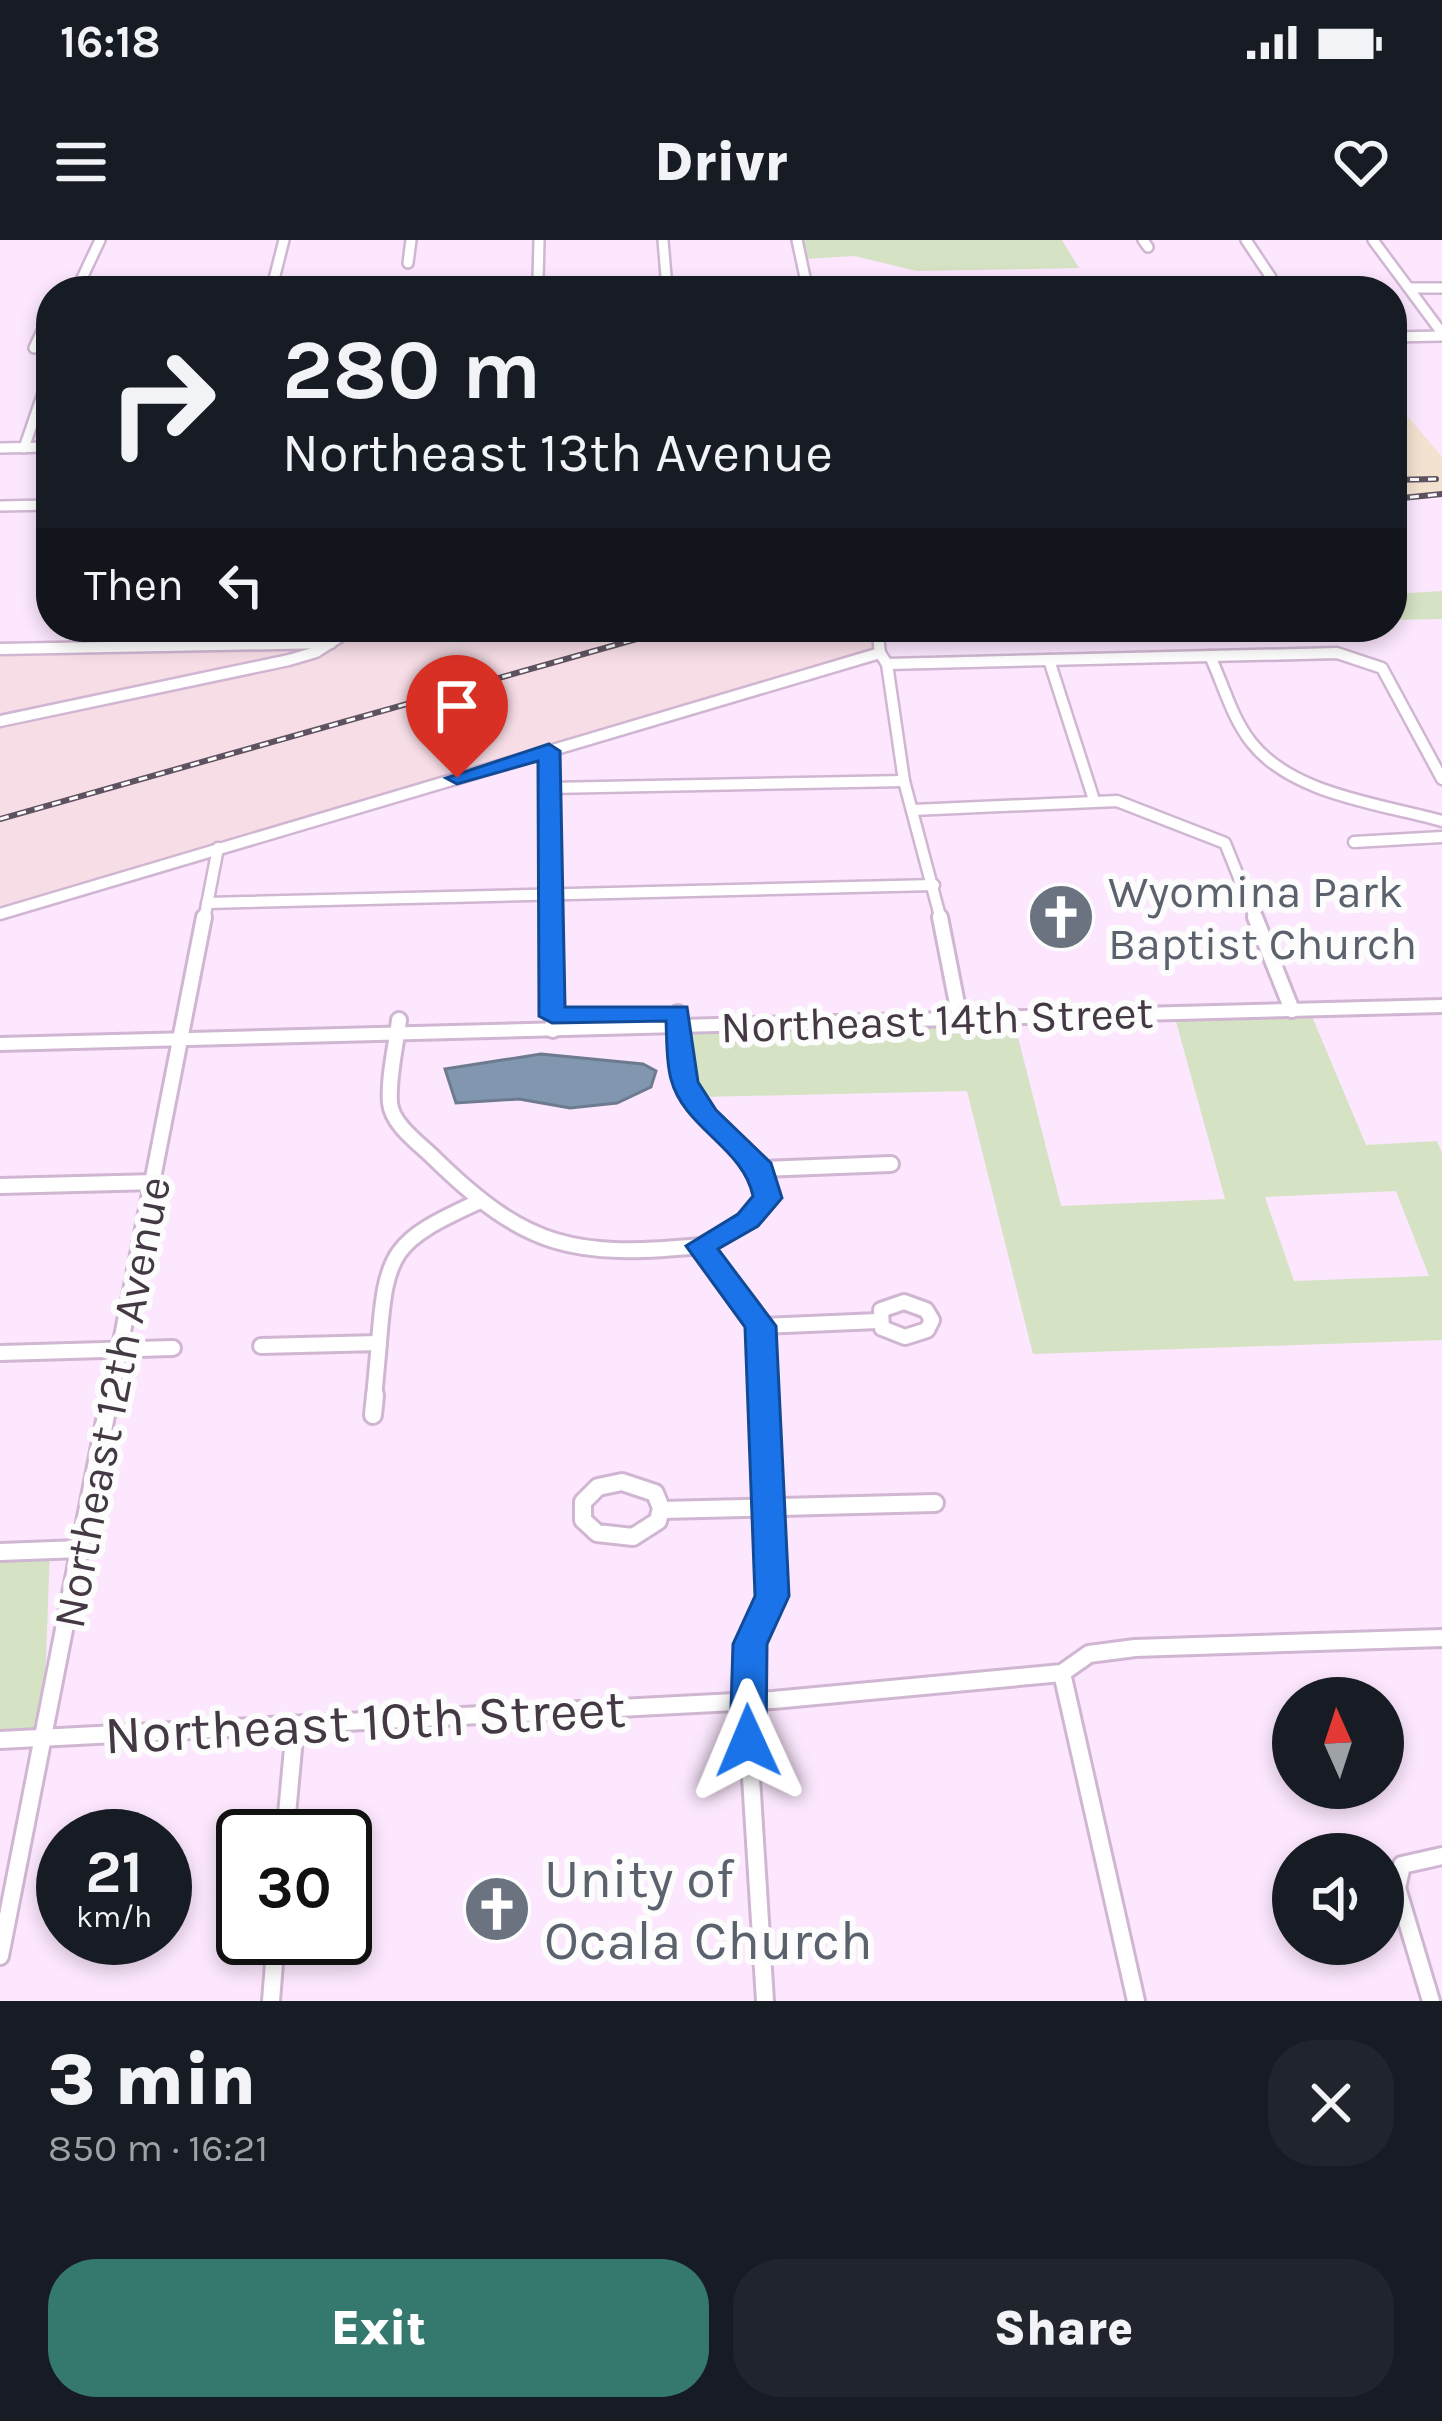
<!DOCTYPE html>
<html lang="en">
<head>
<meta charset="utf-8">
<style>
  body { margin:0; font-family:Karla,sans-serif; background:#20242c; color:#f1f3f6; height:100vh; display:flex; flex-direction:column; font-size:45px; white-space:nowrap }
  * { box-sizing:border-box; margin:0 }
  p { font-size:39px; color:#9ea1a6 }
  .icon { flex:none; width:66px; height:66px; fill:none; stroke:currentColor; stroke-width:2; stroke-linecap:round; stroke-linejoin:round }
  .map { position:relative; height:1761px; overflow:hidden }
  .panel { display:flex; flex-direction:column; background:#171b24; flex:1 }
  .panel>* { flex:none }
  .guide { position:absolute; left:36px; top:36px; width:1371px; height:366px; border-radius:48px; box-shadow:0 6px 18px #0003; background:#171b24; color:#f1f3f6; overflow:hidden }
  .needle { width:78px; rotate:357deg }
  .buttons { position:absolute; left:1272px; top:1437px; display:grid; gap:24px }
  .buttons a { display:grid; place-items:center; width:132px; height:132px; border-radius:50%; background:#171b24; box-shadow:0 6px 18px #0003; font-size:60px }
  .speed { position:absolute; left:36px; top:1569px; display:flex; gap:24px; font-size:60px; font-weight:700; text-align:center }
  .speed>* { display:grid; place-content:center; width:156px; height:156px; border-radius:50%; background:#171b24; box-shadow:0 6px 18px #0003; line-height:1 }
  .speed small { font-size:30px; font-weight:400 }
  .speed .limit { border:6px solid #111; border-radius:18px; background:#fff; color:#111 }
  .pin { position:absolute; display:grid; place-items:center; width:102px; height:102px; color:#fff; margin:-123px -51px; border-radius:50% 50% 50% 0; rotate:-45deg; box-shadow:0 0 12px #0007 }
  .pin .icon { rotate:45deg }
  .me { position:absolute; width:132px; margin:-66px; rotate:359deg; stroke-linejoin:round; filter:drop-shadow(0 0 9px #0008) }
  .turn { display:flex; align-items:center; gap:42px; height:252px; padding:0 48px; font-size:54px }
  .turn .icon { width:156px; height:156px; stroke-width:2.5 }
  .turn b { display:block; font-size:84px; line-height:102px }
  .then { display:flex; align-items:center; height:114px; padding:0 48px; background:#0003; gap:24px; font-size:45px }
  .round { display:grid; place-items:center; flex:none; width:126px; height:126px; border-radius:48px; background:#20242c }
  .summary { display:flex; align-items:center; justify-content:space-between; height:204px; padding:0 48px }
  h1 { font-size:72px; font-weight:800; line-height:90px }
  .cta { display:flex; gap:24px; margin-top:auto; padding:24px 48px }
  .cta a { flex:1; height:138px; border-radius:48px; background:#35796e; color:#fff; font-size:48px; font-weight:800; line-height:138px; text-align:center }
  .cta a+a { background:#20242c; color:#f1f3f6 }
  .status { display:flex; justify-content:space-between; align-items:center; height:84px; padding:0 60px; background:#171b24; direction:ltr }
  .status svg { height:33px; fill:currentColor }
  header { display:flex; justify-content:space-between; align-items:center; height:156px; padding:0 48px; background:#171b24; font-size:54px; font-weight:800 }
  .map>svg:first-child { display:block }
</style>
</head>
<body>
<div class="status"><b>16:18</b><svg viewBox="0 0 49 12"><path d="M0 12V9h3v3zM5 12V6h3v6zM10 12V3h3v9zM15 12V0h3v12zM26 1h20v11H26zM47 4h2v5h-2z"/></svg></div>
<header><svg class="icon" aria-label="menu" viewBox="0 0 24 24"><path d="M4 6h16M4 12h16M4 18h16"/></svg>Drivr<svg class="icon" aria-label="heart" viewBox="0 0 24 24"><path d="M12 20l-8-8c-3-5 5-10 8-4 3-6 11-1 8 4z"/></svg></header>
<div class="map">
<svg width="1442" height="1761" viewBox="0 0 1442 1761">
  <rect width="100%" height="100%" fill="#fce7fe"/>
  <!-- commercial -->
  <g fill="#f7dde6">
    <path d="M658 387H871L874 410 0 669V484L292 423 344 400 623 397Z"/>
    <path d="M320 406 312 410 0 477V412Z"/>
  </g>
  <!-- industrial -->
  <path fill="#f3e2d0" d="M1409 178 1442 217V252L1392 257V179Z"/>
  <!-- green -->
  <g fill="#d5e3c4" fill-rule="evenodd">
    <path d="M801 0H1062L1079 28 917 31 854 16 805 19Z"/>
    <path d="M1442 351V379L1392 380V354Z"/>
    <path d="M1311 774 1366 905 1437 901 1442 913V1100L1033 1114 967 851 702 857 691 835 687 791 1014 782 1061 966 1225 959 1175 778ZM1396 951 1429 1036 1294 1041 1265 957Z"/>
    <path d="M50 1310 43 1499 0 1500V1313Z"/>
  </g>
  <!-- water -->
  <path fill="#8097af" stroke="#6e7a8f" stroke-width="3" d="M541 814 643 824 656 831 651 847 617 863 570 868 519 859 456 863 445 829Z"/>
  <g fill="none" stroke-linecap="round" stroke-linejoin="round">
    <!-- street-far3 casing -->
    <g stroke="#d0b6d2" stroke-width="14">
      <g id="street-far3">
        <path d="M663 0 666 36"/>
        <path d="M797 0 808 51"/>
        <path d="M1143 0 1148 7"/>
        <path d="M1246 0 1280 51"/>
        <path d="M1373 0 1442 93"/>
        <path d="M408 23 411 0"/>
        <path d="M538 40 539 0"/>
        <path d="M1409 48H1442"/>
        <path d="M76 51 100 0"/>
        <path d="M271 51 284 0"/>
        <path d="M1048 51 1278 47"/>
        <path d="M1392 97 1442 96"/>
        <path d="M34 108 51 72"/>
        <path d="M0 208 51 207"/>
        <path d="M24 208 45 147"/>
        <path d="M0 266 51 265"/>
      </g>
    </g>
    <!-- street-far2 casing -->
    <g stroke="#d0b6d2" stroke-width="15">
      <g id="street-far2">
        <path d="M877 387 880 413"/>
        <path d="M0 409 331 403"/>
        <path d="M880 413 887 424 1337 413 1382 428 1442 539"/>
        <path d="M1210 416C1223 444 1232 478 1251 502 1292 555 1382 564 1442 581"/>
        <path d="M1049 420 1094 560"/>
        <path d="M887 424 904 541 941 680"/>
        <path d="M0 481 289 420 316 412 355 387"/>
        <path d="M549 511 551 680"/>
        <path d="M550 548 904 541"/>
        <path d="M913 570 1117 561 1225 603 1256 680"/>
        <path d="M1354 602 1442 597"/>
        <path d="M207 663 934 645"/>
        <path d="M0 674 880 413"/>
        <path d="M204 680 218 608"/>
      </g>
    </g>
    <!-- street-far1 casing -->
    <g stroke="#d0b6d2" stroke-width="20">
      <g id="street-far1">
        <path d="M551 677 553 790"/>
        <path d="M940 677 960 779"/>
        <path d="M1255 677 1292 770"/>
        <path d="M678 773 685 842 705 875 761 929 767 958 748 980 701 1006 761 1086 764 1158"/>
        <path d="M399 780C396 806 388 837 390 863 392 885 420 904 435 919 527 1009 575 1018 701 1006"/>
        <path d="M761 929 891 924"/>
        <path d="M0 946 156 942"/>
        <path d="M904 1062 926 1070 932 1080 927 1090 905 1097 882 1088 881 1070Z"/>
        <path d="M761 1086 878 1081"/>
        <path d="M379 1103C386 1010 393 1001 478 962"/>
        <path d="M261 1106 379 1103 374 1158"/>
        <path d="M0 1113 173 1108"/>
        <path d="M110 1158 204 677"/>
      </g>
    </g>
    <!-- street casing -->
    <g stroke="#d0b6d2" stroke-width="22">
      <g id="street">
        <path d="M764 1155 772 1356 750 1404 746 1458 765 1761"/>
        <path d="M373 1175 375 1155"/>
        <path d="M622 1242 655 1253 661 1268 658 1281 633 1297 597 1293 583 1280V1262L598 1247Z"/>
        <path d="M662 1270 935 1263"/>
        <path d="M0 1312 80 1309"/>
        <path d="M1062 1433 1136 1761"/>
        <path d="M0 1500 773 1460 1062 1433 1089 1414 1135 1408 1442 1398"/>
        <path d="M285 1596 295 1487"/>
        <path d="M0 1716 110 1155"/>
        <path d="M271 1761 276 1698"/>
        <path d="M1431 1761 1397 1648 1402 1625 1442 1616"/>
      </g>
    </g>
    <!-- primary casing -->
    <g stroke="#d0b6d2" stroke-width="6">
      <path id="primary" d="M1442 760V772L0 810V798Z"/>
    </g>
    <!-- street-far3 -->
    <use href="#street-far3" stroke="#fff" stroke-width="9"/>
    <!-- street-far2 -->
    <use href="#street-far2" stroke="#fff" stroke-width="10"/>
    <!-- street-far1 -->
    <use href="#street-far1" stroke="#fff" stroke-width="14"/>
    <!-- street -->
    <use href="#street" stroke="#fff" stroke-width="16"/>
    <!-- primary -->
    <use href="#primary" fill="#fff" fill-rule="evenodd"/>
    <!-- rail casing -->
    <g stroke="#5e5260" stroke-width="6">
      <g id="rail">
        <path d="M1392 240 1436 239"/>
        <path d="M1392 259 1442 254"/>
        <path d="M0 579 679 387"/>
      </g>
    </g>
    <!-- rail -->
    <use href="#rail" stroke="#fcfcfc" stroke-width="3" stroke-dasharray="9" stroke-linecap="butt"/>
  </g>
  <!-- route -->
  <path fill="#1a73e8" stroke="#114b97" stroke-width="3" d="M549 504 560 511 565 767H687L698 842 716 870 771 923 782 958 758 986 718 1009 776 1086 789 1356 767 1404 766 1501 761 1511 748 1515 736 1511 730 1501 733 1404 755 1356 745 1087 686 1006 738 974 753 956C743 907 684 889 671 839 666 821 667 799 666 781L552 783 539 776 538 521 457 544 446 538Z"/>
  <!-- icons -->
  <defs>
    <g id="church-disc" transform="scale(3.45)"><circle r="9.5" fill="#6b7280" stroke="#fcfcfc"/><path d="M-1.2-6h2.4v3.5h3.3v2.4h-3.3V6h-2.4V-.1h-3.3v-2.4h3.3Z" fill="#fff"/></g>
  </defs>
  <g fill-rule="evenodd">
    <use href="#church-disc" x="1061" y="677"/>
    <use href="#church-disc" x="497" y="1669"/>
  </g>
  <g text-anchor="middle" stroke-width="12" stroke-linejoin="round" paint-order="stroke">
    <!-- worship labels -->
    <g font-size="45" fill="#5b616d" stroke="#fcfcfc" text-anchor="start">
      <text x="1108" y="667">Wyomina Park<tspan x="1108" dy="52">Baptist Church</tspan></text>
    </g>
    <!-- street labels -->
    <g font-size="45" fill="#433844" stroke="#fcfcfc">
      <text transform="translate(937 779) rotate(-2)" y="16">Northeast 14th Street</text>
      <text transform="translate(111 1162) rotate(-79)" y="16">Northeast 12th Avenue</text>
    </g>
    <!-- near-street labels -->
    <g font-size="54" fill="#433844" stroke="#fcfcfc">
      <text transform="translate(365 1481) rotate(-3)" y="19">Northeast 10th Street</text>
    </g>
    <!-- near-worship labels -->
    <g font-size="54" fill="#5b616d" stroke="#fcfcfc" text-anchor="start">
      <text x="544" y="1657">Unity of<tspan x="544" dy="62">Ocala Church</tspan></text>
    </g>
  </g>
</svg>
<div class="buttons">
<a><svg class="needle" viewBox="-14 -14 28 28"><path d="M0-13l5 13h-10z" fill="#e53935"/><path d="M0 13l5-13h-10z" fill="#9ea1a6"/></svg></a>
<a><svg class="icon" aria-label="sound" viewBox="0 0 24 24"><path d="M4 9h4l5-4v14l-5-4H4zM17 9q2 3 0 6"/></svg></a>
</div>
<div class="speed"><div>21<small>km/h</small></div><div class="limit">30</div></div>
<div class="pin" style="left:457px;top:538px;background:#d93025"><svg class="icon" aria-label="arrive" viewBox="0 0 24 24"><path d="M6 21V4h12l-3 4 3 4H6"/></svg></div>
<svg class="me" style="left:748px;top:1501px" viewBox="-20 -20 40 40"><path d="M0-17L14 15 0 8-14 15z" fill="#1a73e8" stroke="#fff" stroke-width="4"/></svg>
<div class="guide">
<div class="turn"><svg class="icon" aria-label="right" viewBox="0 0 24 24"><path d="M7 20v-9h11M14 6l5 5-5 5"/></svg><div><b>280 m</b>Northeast 13th Avenue</div></div>
<div class="then">Then<svg class="icon" aria-label="left" viewBox="0 0 24 24"><path d="M17 20v-9H6M10 6l-5 5 5 5"/></svg></div>
</div>
</div>
<section class="panel">
<div class="summary"><div><h1>3 min</h1><p>850 m · 16:21</p></div><a class="round"><svg class="icon" aria-label="close" viewBox="0 0 24 24"><path d="M6 6l12 12M18 6L6 18"/></svg></a></div>
<div class="cta"><a>Exit</a><a>Share</a></div>
</section>
</body>
</html>
